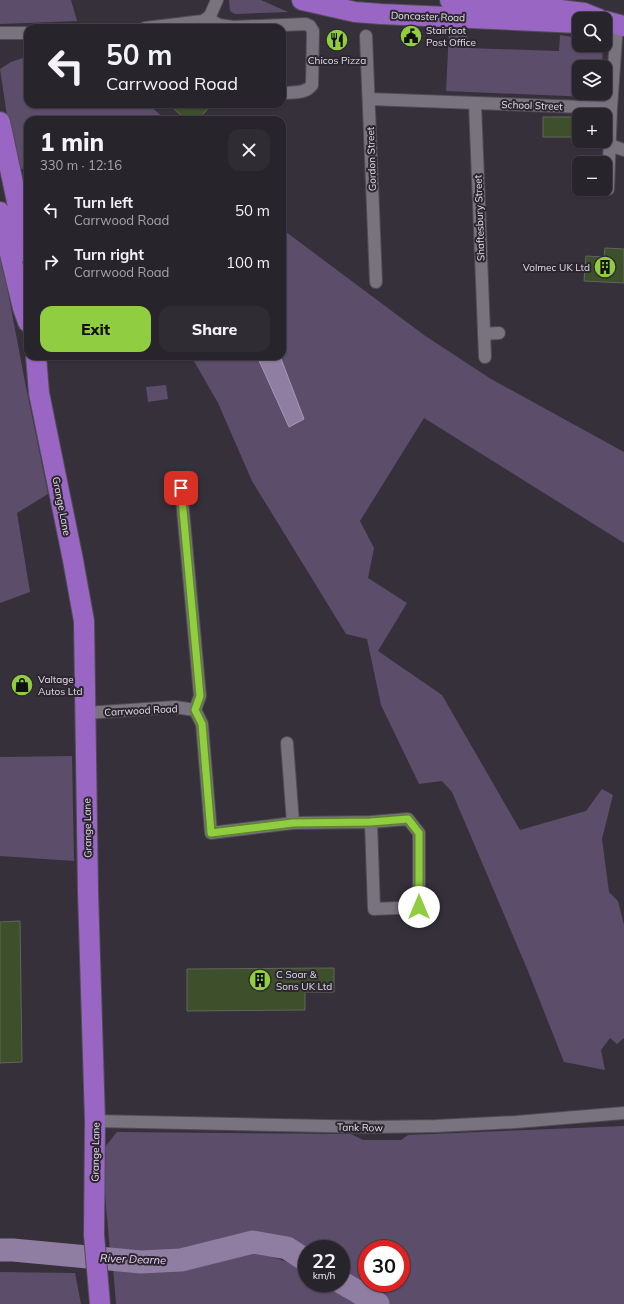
<!DOCTYPE html>
<html lang="en">
<head>
<meta charset="utf-8">
<style>
  body { margin:0; font-family:Mulish,sans-serif; background:#302c34; color:#f1f3f6; height:100vh; display:flex; flex-direction:column; font-size:15px; white-space:nowrap }
  * { box-sizing:border-box; margin:0 }
  p { font-size:13px; color:#a5a4a9 }
  .icon { flex:none; width:22px; height:22px; fill:none; stroke:currentColor; stroke-width:2; stroke-linecap:round; stroke-linejoin:round }
  .map { position:relative; flex:1; overflow:hidden }
  .drawer { position:absolute; left:24px; top:116px; width:262px; height:244px; display:flex; flex-direction:column; background:#28242c; border-radius:12px; box-shadow:0 1px 3px #0004,0 0 0 1px #444148 }
  .drawer>* { flex:none }
  .guide { position:absolute; left:24px; top:24px; width:262px; height:84px; border-radius:12px; box-shadow:0 1px 3px #0004,0 0 0 1px #444148; background:#28242c; color:#f1f3f6; overflow:hidden }
  .tools { position:absolute; left:572px; top:12px; display:grid; gap:8px }
  .tools a { display:grid; place-items:center; width:40px; height:40px; border-radius:8px; background:#28242c; box-shadow:0 1px 3px #0004,0 0 0 1px #444148; font-size:20px }
  .speed { position:absolute; left:298px; top:1240px; display:flex; gap:8px; font-size:20px; font-weight:700; text-align:center }
  .speed>* { display:grid; place-content:center; width:52px; height:52px; border-radius:50%; background:#28242c; box-shadow:0 1px 3px #0004,0 0 0 1px #444148; line-height:1 }
  .speed small { font-size:10px; font-weight:400 }
  .speed .limit { border:6px solid #d22; background:#fff; color:#111 }
  .pin { position:absolute; display:grid; place-items:center; width:34px; height:34px; color:#fff; margin:-17px; border-radius:8px; box-shadow:0 2px 6px #0006 }
  .me { position:absolute; width:44px; margin:-22px; rotate:0deg; stroke-linejoin:round; filter:drop-shadow(0 0 3px #0008) }
  .turn { display:flex; align-items:center; gap:14px; height:84px; padding:0 16px; font-size:18px }
  .turn .icon { width:52px; height:52px; stroke-width:2.5 }
  .turn b { display:block; font-size:28px; line-height:34px }
  .round { display:grid; place-items:center; flex:none; width:42px; height:42px; border-radius:12px; background:#302c34 }
  .overview { display:flex; align-items:center; justify-content:space-between; height:68px; padding:0 16px }
  h1 { font-size:24px; font-weight:800; line-height:30px }
  .button { display:flex; gap:8px; margin-top:auto; padding:8px 16px }
  .button a { flex:1; height:46px; border-radius:12px; background:#91cd40; color:#111; font-size:16px; font-weight:800; line-height:46px; text-align:center }
  .button a+a { background:#302c34; color:#f1f3f6 }
  ul { padding:0; list-style:none }
  li { display:flex; align-items:center; gap:12px; height:52px; padding:0 16px }
  li div { flex:1 }
  li b { display:block; font-size:15px }
  li em { font-style:normal }
  .map>svg:first-child { display:block }
</style>
</head>
<body>
<div class="map">
<svg width="624" height="1304" viewBox="0 0 624 1304">
  <rect width="100%" height="100%" fill="#36303b"/>
  <!-- green -->
  <g fill="#5c4d6a" fill-rule="evenodd">
    <path d="M0 0H71L77 21 0 24Z"/>
    <path d="M229 0H261L288 12 235 14 230 11Z"/>
    <path d="M449 31 467 33 468 48 559 51 560 35 579 38V45H603L602 67H579V93H596L590 97 446 91Z"/>
    <path d="M28 56V104H148L166 120H28V168L15 170 0 69 11 62Z"/>
    <path d="M282 229 424 335 491 379 624 452V543L424 418 360 521 374 548 368 578 407 603 378 651 442 695 520 830 586 811 602 789 613 795 602 839 609 892 618 901 624 925V1038L617 1044 610 1038 601 1050 605 1070 564 1062 528 971 452 792 442 781 419 784 381 705 367 639 346 634 252 481 218 403 191 356H257L289 427 304 419 280 356H282Z"/>
    <path d="M0 249 24 377 48 494 17 513 30 592 0 603Z"/>
    <path d="M166 385 168 399 148 402 146 387Z"/>
    <path d="M72 756 74 861 0 856V757Z"/>
    <path d="M624 1126V1304H390L341 1275V1249H307V1255L288 1243 251 1236 178 1253 137 1258 110 1251 103 1172 104 1148 117 1132 351 1134 363 1140H401L408 1135ZM367 1249H401V1283H367Z"/>
    <path d="M251 1250 297 1265 307 1271V1283H326L359 1304H116L113 1267 176 1269Z"/>
    <path d="M0 1272 75 1273 81 1304H0Z"/>
  </g>
  <!-- water -->
  <path fill="#907da2" stroke="#a99ab7" d="M257 356H280L304 419 289 427Z"/>
  <g fill="none" stroke-linecap="round" stroke-linejoin="round">
    <!-- river -->
    <g stroke="#907da2" stroke-width="23">
      <path d="M0 1250H13L141 1262 181 1260 253 1242 287 1248 307 1261"/>
      <path d="M341 1282 378 1304"/>
    </g>
  </g>
  <!-- building -->
  <g fill="#3e4f2c" stroke="#60665a">
    <path d="M168 104H212L198 120H187Z"/>
    <rect x="543" y="117" width="36" height="20"/>
    <path d="M605 248 624 249V283L584 281 586 256 604 257Z"/>
    <path d="M20 921 22 1062 0 1063V922Z"/>
    <path d="M334 968V992H305V1010L187 1011V969Z"/>
  </g>
  <g fill="none" stroke-linecap="round" stroke-linejoin="round">
    <!-- minor casing -->
    <g stroke="#504c55" stroke-width="14">
      <g id="minor">
        <path d="M208 19 219 25 233 27 306 24 310 26 313 31 312 85C306 94 292 92 282 93"/>
        <path d="M145 28 203 21 210 16 217 0"/>
        <path d="M0 33H28"/>
        <path d="M366 36 376 282"/>
        <path d="M369 99 611 108 617 24"/>
        <path d="M475 103 485 357"/>
        <path d="M610 145 624 150"/>
        <path d="M608 189 611 108"/>
        <path d="M484 334 499 333"/>
        <path d="M181 488 200 696 195 710"/>
        <path d="M86 713 175 707 195 710 202 724 211 833 293 823 371 822 408 819 419 833V907L374 909 371 822"/>
        <path d="M287 743 293 823"/>
        <path d="M95 1121 372 1127 436 1126 516 1122 624 1113"/>
      </g>
    </g>
    <!-- trunk casing -->
    <g stroke="#504c55" stroke-width="22">
      <g id="trunk">
        <path d="M302 0 355 12 381 14 579 23"/>
        <path d="M450 0 545 8 584 13 599 19"/>
        <path d="M605 21 624 26"/>
        <path d="M0 122 28 253"/>
        <path d="M0 212 23 308 28 322"/>
        <path d="M36 356 39 393 73 560 84 621 88 892 95 1121 94 1235 100 1304"/>
      </g>
    </g>
    <!-- minor -->
    <use href="#minor" stroke="#79737f" stroke-width="12"/>
    <!-- trunk -->
    <use href="#trunk" stroke="#9a66c3" stroke-width="20"/>
  </g>
  <g fill="none" stroke-linecap="round" stroke-linejoin="round">
    <!-- route casing -->
    <g stroke="#5e852a" stroke-width="10">
      <path id="route" d="M181 488 200 696 195 710 202 724 211 833 293 823 371 822 408 819 419 833V907"/>
    </g>
    <!-- route -->
    <use href="#route" stroke="#91cd40" stroke-width="7"/>
  </g>
  <!-- icons -->
  <defs>
    <g id="civic-disc" transform="scale(1.15)"><circle r="9.5" fill="#91cd40" stroke="#2c2631"/><path d="M-.6-6.5H3V-4.5H.6V-3L4-1V1h2V6H-6V1h2V-1L-.6-3ZM-1.2 2.5V6h2.4V2.5Z" fill="#111"/></g>
    <g id="restaurant-disc" transform="scale(1.15)"><circle r="9.5" fill="#91cd40" stroke="#2c2631"/><path d="M-5-6h1v4h1v-4h1v4h1v-4h1v5L-1.5 .5V6h-2V.5L-5-1ZM5-6V6H3V1.5H1.5Q1.5-4 5-6Z" fill="#111"/></g>
    <g id="building-disc" transform="scale(1.15)"><circle r="9.5" fill="#91cd40" stroke="#2c2631"/><path d="M-4-6H4V6H1V3H-1V6H-4ZM-2.5-4.3h1.7v1.8h-1.7ZM.8-4.3h1.7v1.8H.8ZM-2.5-1h1.7V.8h-1.7ZM.8-1h1.7V.8H.8Z" fill="#111"/></g>
    <g id="shop-disc" transform="scale(1.15)"><circle r="9.5" fill="#91cd40" stroke="#2c2631"/><path d="M-5-2.5h2.3a2.7 3.5 0 0 1 5.4 0H5L5.5 6h-11ZM-1.5-2.5h3a1.5 2.3 0 0 0-3 0Z" fill="#111"/></g>
  </defs>
  <g fill-rule="evenodd">
    <use href="#civic-disc" x="411" y="36"/>
    <use href="#restaurant-disc" x="337" y="40"/>
    <use href="#building-disc" x="605" y="267"/>
    <use href="#shop-disc" x="22" y="685"/>
    <use href="#building-disc" x="260" y="980"/>
  </g>
  <g text-anchor="middle" stroke-width="4" stroke-linejoin="round" paint-order="stroke">
    <!-- street labels -->
    <g font-size="10" fill="#e3dfe7" stroke="#2c2631">
      <text transform="translate(428 16) rotate(2)" y="4">Doncaster Road</text>
      <text transform="translate(532 105) rotate(2)" y="4">School Street</text>
      <text transform="translate(371 159) rotate(-92)" y="4">Gordon Street</text>
      <text transform="translate(479 218) rotate(-92)" y="4">Shaftesbury Street</text>
      <text transform="translate(62 506) rotate(79)" y="4">Grange Lane</text>
      <text transform="translate(141 710) rotate(-3)" y="4">Carrwood Road</text>
      <text transform="translate(87 828) rotate(-91)" y="4">Grange Lane</text>
      <text transform="translate(360 1127) rotate(1)" y="4">Tank Row</text>
      <text transform="translate(95 1152) rotate(-89)" y="4">Grange Lane</text>
    </g>
    <!-- poi labels -->
    <g font-size="10" fill="#e3dfe7" stroke="#2c2631" text-anchor="start">
      <text x="426" y="34">Stairfoot<tspan x="426" dy="12">Post Office</tspan></text>
      <text x="337" y="64" text-anchor="middle">Chicos Pizza</text>
      <text x="590" y="271" text-anchor="end">Volmec UK Ltd</text>
      <text x="38" y="683">Valtage<tspan x="38" dy="12">Autos Ltd</tspan></text>
      <text x="276" y="978">C Soar &amp;<tspan x="276" dy="12">Sons UK Ltd</tspan></text>
    </g>
    <!-- water labels -->
    <g font-size="11" font-style="italic" fill="#ebd8fd" stroke="#2c2631">
      <text transform="translate(133 1259) rotate(2)" y="4">River Dearne</text>
    </g>
  </g>
</svg>
<div class="tools">
<a><svg class="icon" aria-label="search" viewBox="0 0 24 24"><circle cx="10" cy="10" r="6"/><path d="M15 15l6 6"/></svg></a>
<a><svg class="icon" aria-label="layers" viewBox="0 0 24 24"><path d="M12 4l9 5-9 5-9-5zM3 14l9 5 9-5"/></svg></a>
<a>+</a>
<a>−</a>
</div>
<div class="speed"><div>22<small>km/h</small></div><div class="limit">30</div></div>
<div class="pin" style="left:181px;top:488px;background:#d93025"><svg class="icon" aria-label="arrive" viewBox="0 0 24 24"><path d="M6 21V4h12l-3 4 3 4H6"/></svg></div>
<svg class="me" style="left:419px;top:907px" viewBox="-20 -20 40 40"><circle r="19" fill="#fff"/><path d="M0-13L10 11 0 6-10 11z" fill="#91cd40"/></svg>
<div class="guide">
<div class="turn"><svg class="icon" aria-label="left" viewBox="0 0 24 24"><path d="M17 20v-9H6M10 6l-5 5 5 5"/></svg><div><b>50 m</b>Carrwood Road</div></div>
</div>
<section class="drawer">
<div class="overview"><div><h1>1 min</h1><p>330 m · 12:16</p></div><a class="round"><svg class="icon" aria-label="close" viewBox="0 0 24 24"><path d="M6 6l12 12M18 6L6 18"/></svg></a></div>
<ul>
<li><svg class="icon" aria-label="left" viewBox="0 0 24 24"><path d="M17 20v-9H6M10 6l-5 5 5 5"/></svg><div><b>Turn left</b><p>Carrwood Road</p></div><em>50 m</em></li>
<li><svg class="icon" aria-label="right" viewBox="0 0 24 24"><path d="M7 20v-9h11M14 6l5 5-5 5"/></svg><div><b>Turn right</b><p>Carrwood Road</p></div><em>100 m</em></li>
</ul>
<div class="button"><a>Exit</a><a>Share</a></div>
</section>
</div>
</body>
</html>
